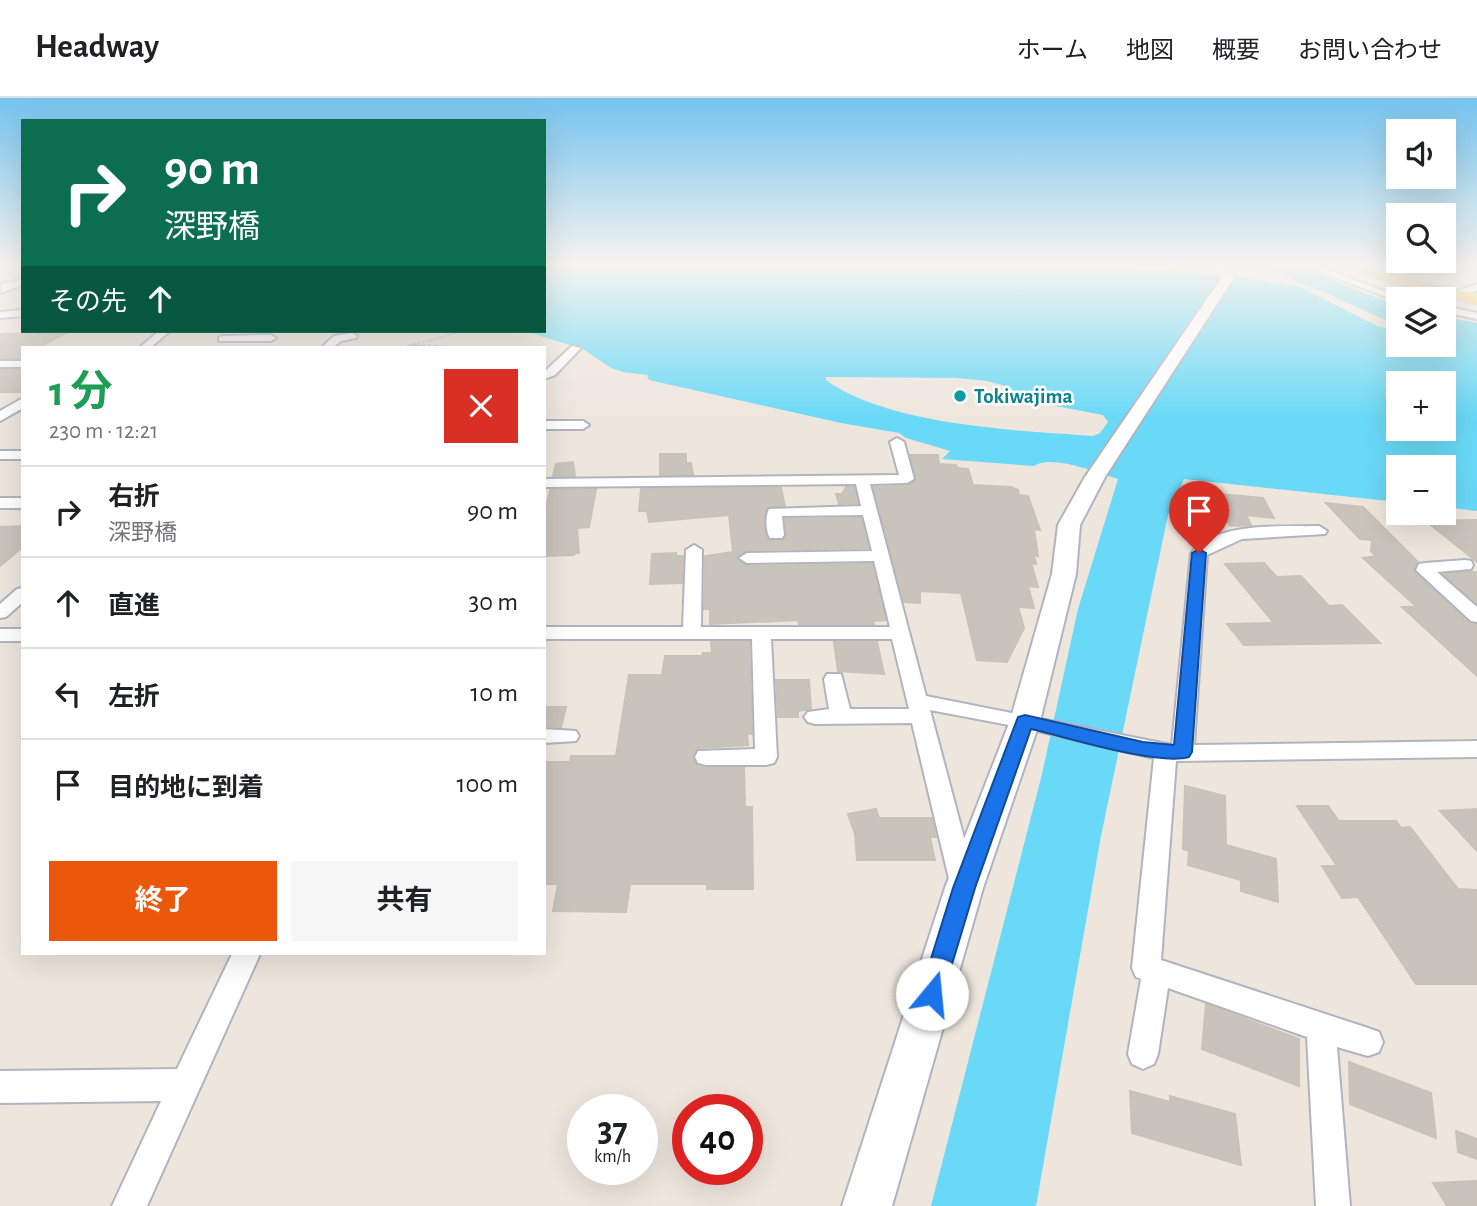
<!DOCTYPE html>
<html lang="ja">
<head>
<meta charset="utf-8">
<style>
  body { margin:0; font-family:"Alegreya Sans","Noto Sans JP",sans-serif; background:#f6f6f6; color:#202124; height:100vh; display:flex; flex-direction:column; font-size:26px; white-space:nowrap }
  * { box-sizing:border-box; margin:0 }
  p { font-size:23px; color:#757577 }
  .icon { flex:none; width:38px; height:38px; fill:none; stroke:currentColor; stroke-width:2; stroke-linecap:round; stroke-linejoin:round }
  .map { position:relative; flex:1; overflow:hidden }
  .sheet { position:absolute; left:21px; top:248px; width:525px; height:609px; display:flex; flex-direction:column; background:#fff; border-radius:0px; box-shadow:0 7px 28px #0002 }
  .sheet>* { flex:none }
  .top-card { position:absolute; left:21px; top:21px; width:525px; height:214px; border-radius:0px; box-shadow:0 7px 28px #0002; background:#0b6e4f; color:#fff; overflow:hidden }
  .tools { position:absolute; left:1386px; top:21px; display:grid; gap:14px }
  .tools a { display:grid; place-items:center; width:70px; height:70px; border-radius:0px; background:#fff; box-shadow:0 7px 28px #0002; font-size:35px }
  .speed { position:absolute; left:567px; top:996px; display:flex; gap:14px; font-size:35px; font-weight:700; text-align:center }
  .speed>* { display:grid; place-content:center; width:91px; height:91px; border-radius:50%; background:#fff; box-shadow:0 7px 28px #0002; line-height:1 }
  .speed small { font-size:18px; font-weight:400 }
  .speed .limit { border:10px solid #d22; background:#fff; color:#111 }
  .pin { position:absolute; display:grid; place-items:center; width:60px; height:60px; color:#fff; margin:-72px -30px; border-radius:50% 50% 50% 0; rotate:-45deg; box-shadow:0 0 7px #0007 }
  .pin .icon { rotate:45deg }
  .me { position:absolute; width:77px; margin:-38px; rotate:17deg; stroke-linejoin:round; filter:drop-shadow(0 0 5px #0008) }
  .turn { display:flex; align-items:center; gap:24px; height:147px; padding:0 28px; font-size:32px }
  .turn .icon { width:91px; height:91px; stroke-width:2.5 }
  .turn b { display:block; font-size:49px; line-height:60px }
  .then { display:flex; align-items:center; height:66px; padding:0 28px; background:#0003; gap:14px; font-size:26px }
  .round { display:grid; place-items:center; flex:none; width:74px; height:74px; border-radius:0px; background:#f6f6f6 }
  .head { display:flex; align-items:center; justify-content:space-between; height:119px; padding:0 28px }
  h1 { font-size:42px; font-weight:700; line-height:52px; color:#1e9e55 }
  .cta { display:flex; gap:14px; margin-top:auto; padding:14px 28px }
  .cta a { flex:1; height:80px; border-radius:0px; background:#ea580c; color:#fff; font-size:28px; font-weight:700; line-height:80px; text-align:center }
  .cta a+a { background:#f6f6f6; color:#202124 }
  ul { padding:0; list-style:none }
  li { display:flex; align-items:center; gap:21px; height:91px; padding:0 28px; border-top:2px solid #e0e0e0 }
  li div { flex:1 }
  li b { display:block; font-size:26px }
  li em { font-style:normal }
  header { display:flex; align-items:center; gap:42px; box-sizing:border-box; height:98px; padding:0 35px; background:#fff; border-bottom:2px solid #e0e0e0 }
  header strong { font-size:33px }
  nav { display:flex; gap:38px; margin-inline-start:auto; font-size:24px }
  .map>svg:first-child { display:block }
</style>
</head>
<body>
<header>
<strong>Headway</strong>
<nav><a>ホーム</a><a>地図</a><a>概要</a><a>お問い合わせ</a></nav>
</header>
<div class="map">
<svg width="1477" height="1108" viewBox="0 0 1477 1108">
  <rect width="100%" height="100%" fill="#eee6dd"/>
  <!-- water -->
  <path fill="#69d9f7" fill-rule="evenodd" d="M544 166H1118L1260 182 1318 192 1254 166H1291L1398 208V247H1444V219L1477 225V413L1444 409V369H1398V404L1184 381 1168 417 1101 738 1036 1108H931L1042 676 1078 511 1118 381C1098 375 1052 356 1034 368L942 361 950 353 906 340 899 335 841 325 649 282 647 277 623 274 611 270 583 251 524 233H544ZM826 279 957 280 987 283 1009 289 1017 296 1035 304 1103 317 1108 324 1100 335 1093 338C1015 332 890 328 826 282ZM1398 285H1444V331H1398Z"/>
  <!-- pier -->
  <path fill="#eee6dd" d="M1300 189 1322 193 1398 228V233L1377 228Z"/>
  <!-- building -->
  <g fill="#c9c4bb" stroke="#cac2b6" stroke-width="2">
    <path d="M68 234 37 250H23V260H0V236Z"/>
    <rect x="0" y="272" width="23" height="22"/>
    <path d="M660 356H686V365H691L693 377H660Z"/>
    <path d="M910 357H938L939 366 956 367 957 370 968 371 973 387 1011 389 1018 392 1019 397 1028 398 1040 432 1034 431 1038 458 1034 457 1036 466 1031 465 1038 489 1028 488 1034 510 1018 509 1024 530 1007 564 977 562 961 495 920 493V505L904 504 873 389 907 388 915 383Z"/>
    <path d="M573 364 575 378H553L556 366Z"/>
    <path d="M846 389H854L858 405 839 406 836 396H842Z"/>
    <path d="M725 390H781L785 408H769L764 417 765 434 770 443 784 441 787 437 785 421 861 420 869 450 747 452 737 461 747 468 872 466 886 522 873 523 874 526H799L798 522 710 526V511H704L705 458 733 454 729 417 649 424 647 413H639L641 391Z"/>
    <path d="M596 391 589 429 577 430 579 455H575L574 457 544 458V419L550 392Z"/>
    <path d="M1198 394 1263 400 1274 420 1246 417 1251 427 1230 428 1224 415 1206 413Z"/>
    <path d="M1326 405 1363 409 1418 464 1414 474 1469 525 1477 526V578L1402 509H1417L1363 460 1376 458 1371 453 1372 442 1360 441Z"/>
    <path d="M1477 422V464L1426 423Z"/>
    <path d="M23 428V449L0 468V429Z"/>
    <path d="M676 455V458H683L682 485 650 486 652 456Z"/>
    <path d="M1264 465 1277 479 1301 478 1329 508 1342 507 1380 545 1244 547 1227 526 1274 525 1225 466Z"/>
    <path d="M1469 474H1477V506L1443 476Z"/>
    <path d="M711 544H749L752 636 747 635 748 647 698 650 693 660 697 668 705 670H744L745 709H752L753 791H707V786H630L626 814 553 813 558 786H544V664H570L571 658H616L629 577H662L665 558H702L703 555H712Z"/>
    <path d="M834 544H877L884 576 838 573Z"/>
    <path d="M776 582H809L811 611 798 613V619H778Z"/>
    <path d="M544 609H566L561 629 544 628Z"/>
    <path d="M1185 688 1225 698 1226 747 1276 761 1278 804 1241 793V782L1188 767 1189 753 1183 751Z"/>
    <path d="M1297 708H1328L1339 723H1396L1401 730 1410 729 1458 791 1477 792V886H1416L1358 799 1342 800 1322 768H1337Z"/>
    <path d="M876 711 879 720H932L936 739H930L935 762H857L855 736 848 716Z"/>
    <path d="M1477 711V753L1440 713Z"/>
    <path d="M1206 906 1299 941V988L1202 951Z"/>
    <path d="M1349 964 1431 995 1436 1040 1350 1006Z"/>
    <path d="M1130 993 1170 1004V998L1235 1016 1241 1067 1132 1035Z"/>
    <path d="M1456 1033 1477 1041V1061L1458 1054Z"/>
    <path d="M1477 1083V1108H1447L1433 1085Z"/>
  </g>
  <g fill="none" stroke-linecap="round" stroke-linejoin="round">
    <!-- street casing -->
    <g stroke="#b1b4c0" stroke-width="4">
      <g id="street">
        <path d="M1299 166H1312L1405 201 1397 203Z"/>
        <path d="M23 181V187L0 195 2 186Z"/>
        <path d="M1477 186V192L1444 203 1434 201Z"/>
        <path d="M1444 208 1477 215V221L1444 214Z"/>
        <path d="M23 212V218L0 220V214Z"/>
        <path d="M159 233H170L150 250H139Z"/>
        <path d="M352 235 357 238 356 240 341 243 332 250H321L334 238Z"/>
        <path d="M223 238 271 237 276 240 271 243H219V239Z"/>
        <path d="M572 248 581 250 555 277 544 281V274Z"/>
        <rect x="0" y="263" width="23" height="6"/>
        <path d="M23 300V310L0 323V313Z"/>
        <path d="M544 323H583L589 327 583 331H544Z"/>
        <path d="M897 340 904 344 914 381 907 385 870 386 926 598 1172 647 1191 455C1217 423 1282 429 1319 428L1327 433 1325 436 1242 441 1207 457 1194 647 1477 643V659L1176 663 1161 862 1368 930 1379 934 1383 944 1379 954 1368 958 1337 949 1350 1108H1316L1307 939 1168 890 1158 956 1154 966 1143 971 1132 966 1128 956 1141 881 1136 879 1132 870 1154 660 1025 630 930 612 976 785 972 792 963 796 954 792 950 785 912 625 815 626 808 624 804 619 808 614 829 611 824 581 827 576H841L850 611H909L892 541H771L777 659 774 665 766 667H706L698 665 695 659 698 653 755 651 752 541H544V529H683L686 452 694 447 702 452 701 529H890L874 463 747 465 739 460 747 455 872 453 863 417 782 418 784 437 782 440H770C766 434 765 418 769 411L861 408 856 386 544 389V381L899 377 890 344Z"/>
        <rect x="0" y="353" width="23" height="8"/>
        <rect x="0" y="400" width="23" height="10"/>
        <path d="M1465 462 1471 463 1473 467 1471 471 1437 474 1477 509V524L1471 523 1416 472 1419 466 1425 465Z"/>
        <path d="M23 490V504L6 519 0 520V506L17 491Z"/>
        <rect x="0" y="531" width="23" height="12"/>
        <path d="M544 631 576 633 579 638 576 643 544 645Z"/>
        <path d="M232 856H260L147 1108H112L161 1003 0 1005V973L177 971Z"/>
      </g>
    </g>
    <!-- secondary casing -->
    <g stroke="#b1b4c0" stroke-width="4">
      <path id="secondary" d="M1206 166H1220L1235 178 1105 379 1080 427 1076 476 1040 623 983 790 892 1108H842L945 790 1010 623 1052 476 1058 427 1085 379 1222 179Z"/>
    </g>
    <!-- primary casing -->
    <g stroke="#c8c8c8" stroke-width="3">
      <path id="primary" d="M1338 166H1360L1429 187 1477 196V206L1421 194Z"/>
    </g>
    <!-- path-far1 -->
    <g stroke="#c8c8c8" stroke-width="2" stroke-dasharray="2.5 2" stroke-linecap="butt">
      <path d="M410 247 424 248"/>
      <path d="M409 248 456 235"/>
    </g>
    <!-- path -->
    <g stroke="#c8c8c8" stroke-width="2.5" stroke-dasharray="3.5 2.5" stroke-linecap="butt">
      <path d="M410 247 470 250"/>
      <path d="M401 250 416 246"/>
    </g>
    <!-- street -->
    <use href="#street" fill="#fff" fill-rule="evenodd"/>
    <!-- secondary -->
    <use href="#secondary" fill="#fff" fill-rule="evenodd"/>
    <!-- primary -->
    <use href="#primary" fill="#fbcb55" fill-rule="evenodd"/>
  </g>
  <!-- sky -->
  <linearGradient id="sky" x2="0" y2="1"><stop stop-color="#75c3ee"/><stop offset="0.52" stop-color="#f7f4f0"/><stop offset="1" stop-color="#f7f4f0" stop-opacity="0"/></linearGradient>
  <rect width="1477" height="321" fill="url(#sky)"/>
  <!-- route -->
  <path fill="#1a73e8" stroke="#114b97" stroke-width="2" d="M1199 451 1206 455 1192 654 1189 659C1157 668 1066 639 1031 631L975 790 943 896 940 904 932 907 923 904 920 896 953 790 1018 619 1025 617 1143 644 1174 647 1192 455Z"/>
  <!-- markers -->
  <circle fill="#0f9aa8" stroke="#fff" stroke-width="2.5" cx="960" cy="298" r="7"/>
  <g text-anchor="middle" stroke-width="5" stroke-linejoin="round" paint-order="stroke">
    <!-- far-culture labels -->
    <g font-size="21" font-weight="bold" fill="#0d838f" stroke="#fff" text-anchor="start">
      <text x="974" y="305">Tokiwajima</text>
    </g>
  </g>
</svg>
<div class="tools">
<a><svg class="icon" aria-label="sound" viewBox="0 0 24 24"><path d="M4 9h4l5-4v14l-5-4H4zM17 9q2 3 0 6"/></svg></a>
<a><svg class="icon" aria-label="search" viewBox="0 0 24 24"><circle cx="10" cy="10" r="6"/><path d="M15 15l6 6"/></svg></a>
<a><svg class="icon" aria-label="layers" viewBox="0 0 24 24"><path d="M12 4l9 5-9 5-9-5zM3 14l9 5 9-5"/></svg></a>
<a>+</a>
<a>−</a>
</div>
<div class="speed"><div>37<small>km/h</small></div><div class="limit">40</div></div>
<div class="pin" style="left:1199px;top:455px;background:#d93025"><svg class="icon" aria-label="arrive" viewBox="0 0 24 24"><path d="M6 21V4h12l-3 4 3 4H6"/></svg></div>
<svg class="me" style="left:932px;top:896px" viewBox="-20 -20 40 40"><circle r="19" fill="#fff"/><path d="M0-13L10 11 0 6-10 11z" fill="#1a73e8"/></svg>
<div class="top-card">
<div class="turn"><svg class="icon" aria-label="right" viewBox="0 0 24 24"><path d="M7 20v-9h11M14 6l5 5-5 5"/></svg><div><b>90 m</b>深野橋</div></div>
<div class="then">その先<svg class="icon" aria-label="ahead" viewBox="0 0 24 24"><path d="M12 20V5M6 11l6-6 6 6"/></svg></div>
</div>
<section class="sheet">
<div class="head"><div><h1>1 分</h1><p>230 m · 12:21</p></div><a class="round" style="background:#d93025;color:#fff"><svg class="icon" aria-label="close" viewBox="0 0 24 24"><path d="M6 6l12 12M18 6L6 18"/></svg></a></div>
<ul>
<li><svg class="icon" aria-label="right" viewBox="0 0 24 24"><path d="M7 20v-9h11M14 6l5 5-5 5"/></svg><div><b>右折</b><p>深野橋</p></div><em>90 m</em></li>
<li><svg class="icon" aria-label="ahead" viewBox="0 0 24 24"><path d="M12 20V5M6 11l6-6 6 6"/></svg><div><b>直進</b></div><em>30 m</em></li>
<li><svg class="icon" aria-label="left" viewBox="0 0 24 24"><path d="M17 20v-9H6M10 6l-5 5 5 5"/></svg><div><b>左折</b></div><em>10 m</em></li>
<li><svg class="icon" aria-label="arrive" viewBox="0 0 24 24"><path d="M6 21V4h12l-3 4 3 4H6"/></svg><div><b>目的地に到着</b></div><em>100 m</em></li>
</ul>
<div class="cta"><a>終了</a><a>共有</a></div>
</section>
</div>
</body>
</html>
